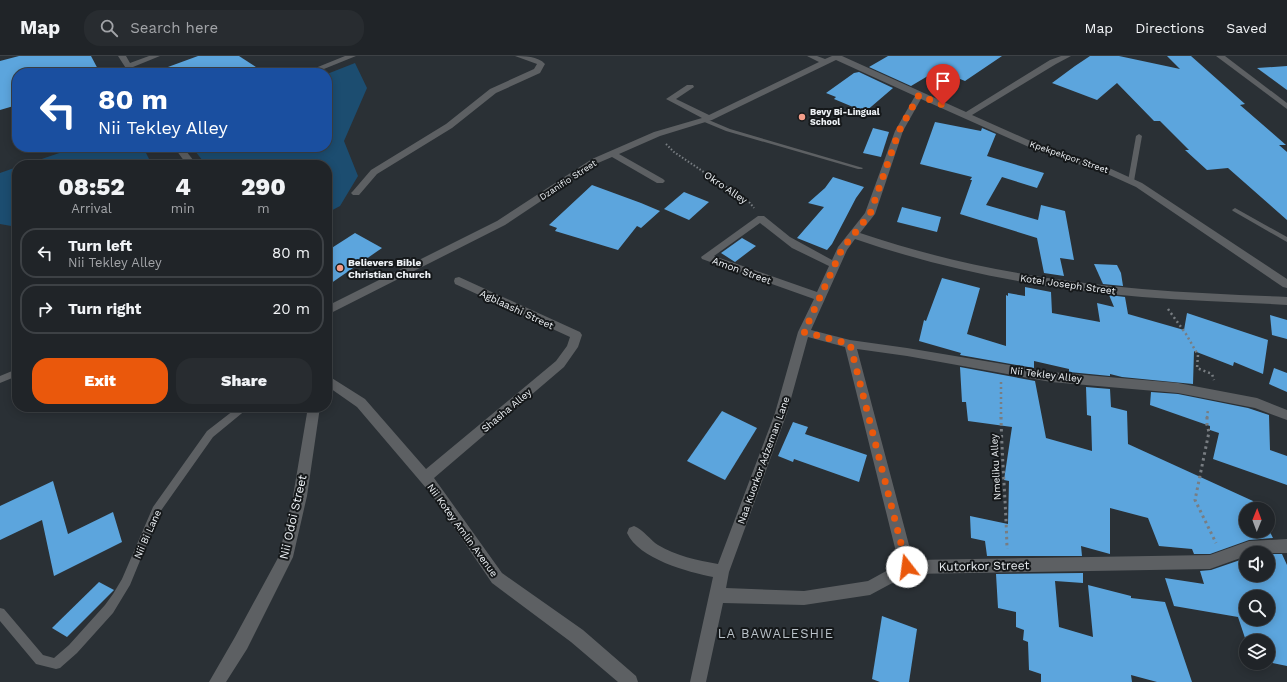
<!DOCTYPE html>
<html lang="en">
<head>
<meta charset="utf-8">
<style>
  body { margin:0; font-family:"Work Sans",sans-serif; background:#282c30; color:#f1f3f6; height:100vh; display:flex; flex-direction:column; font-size:15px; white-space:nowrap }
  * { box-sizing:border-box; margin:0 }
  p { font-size:13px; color:#a2a4a8 }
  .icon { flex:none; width:22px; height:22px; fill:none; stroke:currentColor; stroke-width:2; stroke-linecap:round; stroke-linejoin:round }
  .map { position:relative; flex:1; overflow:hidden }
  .details { position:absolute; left:12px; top:104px; width:320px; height:252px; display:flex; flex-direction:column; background:#202428; border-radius:16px; box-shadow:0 2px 10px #0003,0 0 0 1px #3d4145 }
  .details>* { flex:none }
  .hud { position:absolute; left:12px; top:12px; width:320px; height:84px; border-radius:16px; box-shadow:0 2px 10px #0003,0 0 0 1px #3d4145; background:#1a4fa0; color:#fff; overflow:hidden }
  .needle { width:26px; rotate:1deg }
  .tools { position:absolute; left:1239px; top:446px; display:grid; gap:8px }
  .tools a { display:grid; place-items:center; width:36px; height:36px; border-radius:50%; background:#202428; box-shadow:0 2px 10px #0003,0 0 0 1px #3d4145; font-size:20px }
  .pin { position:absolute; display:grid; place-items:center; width:34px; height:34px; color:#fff; margin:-41px -17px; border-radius:50% 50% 50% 0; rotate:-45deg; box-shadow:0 0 4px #0007 }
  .pin .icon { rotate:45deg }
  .me { position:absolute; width:44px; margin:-22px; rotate:345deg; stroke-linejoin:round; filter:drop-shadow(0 0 3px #0008) }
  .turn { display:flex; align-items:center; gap:14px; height:84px; padding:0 20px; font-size:18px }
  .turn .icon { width:52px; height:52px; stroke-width:2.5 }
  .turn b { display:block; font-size:28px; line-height:34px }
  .eta { display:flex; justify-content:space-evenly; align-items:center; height:68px; text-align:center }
  .eta b { font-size:24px; font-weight:800; line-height:28px }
  .action { display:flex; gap:8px; margin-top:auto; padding:8px 20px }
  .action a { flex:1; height:46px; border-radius:16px; background:#ea580c; color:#fff; font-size:16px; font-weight:800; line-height:46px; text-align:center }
  .action a+a { background:#282c30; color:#f1f3f6 }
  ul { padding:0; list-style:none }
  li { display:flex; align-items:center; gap:12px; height:50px; margin:0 8px 6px; padding:0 12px; border:2px solid #3d4145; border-radius:16px }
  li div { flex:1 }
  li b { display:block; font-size:15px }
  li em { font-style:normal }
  header { display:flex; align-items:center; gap:24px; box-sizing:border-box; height:56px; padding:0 20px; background:#202428; border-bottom:1px solid #3d4145 }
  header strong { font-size:19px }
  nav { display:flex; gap:22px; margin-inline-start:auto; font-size:14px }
  .search { width:280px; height:36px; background:#282c30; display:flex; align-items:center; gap:10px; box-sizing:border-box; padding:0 14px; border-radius:16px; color:#a2a4a8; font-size:15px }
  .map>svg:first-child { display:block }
</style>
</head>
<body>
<header>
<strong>Map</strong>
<div class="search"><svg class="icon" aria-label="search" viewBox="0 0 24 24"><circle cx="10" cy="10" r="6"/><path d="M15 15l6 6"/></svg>Search here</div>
<nav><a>Map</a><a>Directions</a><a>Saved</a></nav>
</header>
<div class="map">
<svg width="1287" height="626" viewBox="0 0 1287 626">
  <rect width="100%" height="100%" fill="#2a3035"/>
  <!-- green -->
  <g fill="#1c4d70">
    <path d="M355 7 367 32 344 85 358 120 340 150 327 157V109H206L192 91H327V18Z"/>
    <path d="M77 91H143L152 109H24Z"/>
    <path d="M17 111V171L0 168V117Z"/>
  </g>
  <!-- building -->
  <g fill="#5ca5dd" fill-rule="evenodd">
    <path d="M19 0H91L100 17H54L52 13 37 17H17V49L0 54V5Z"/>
    <path d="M198 0H239L265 17H157V15Z"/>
    <path d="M888 0H1002L965 25 938 14 911 30 869 11Z"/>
    <path d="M1090 0H1119L1180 13 1167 0H1191L1245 48 1240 49 1286 89H1279L1287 96V164L1228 112 1207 114 1185 94H1189L1160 65H1154L1117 27 1097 44 1052 27 1075 10Z"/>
    <path d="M1287 10V34L1257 12Z"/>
    <path d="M859 16 893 32 865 56 834 43 836 41 826 37 854 17Z"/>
    <path d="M935 66 981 75 982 72 996 78 987 100 1044 117 1037 132 1002 121 986 149 1038 164 1041 149 1065 155 1074 204 1060 202 1064 220 1044 217 1037 182 960 158 972 124H970L972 121 920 108Z"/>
    <path d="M873 72 889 76 881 101 863 97Z"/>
    <path d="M833 121 864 131 856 142 832 188 827 194 797 182 824 151 808 147 825 132Z"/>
    <path d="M592 129 641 147 660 155 641 172 637 170 618 194 555 175 557 172 549 169Z"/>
    <path d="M684 136 709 146 689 164 664 153Z"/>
    <path d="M902 151 941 161 937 176 897 166Z"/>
    <path d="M355 177 382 192 327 230V195Z"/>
    <path d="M742 182 756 190 735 206 721 197Z"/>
    <path d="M1094 208 1117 209 1121 217 1123 230 1103 228Z"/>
    <path d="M942 222 980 232 967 278 1006 290V239L1008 240V237L1025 240V231L1051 236 1052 257 1100 266 1097 247 1114 251 1109 239 1125 241 1128 258 1184 274 1187 257 1268 284 1263 318 1234 306 1233 310 1194 295 1193 328 1122 321 1110 318V320L1069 316V313L1034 305V312L960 299 961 297 919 285 924 264 926 265Z"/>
    <path d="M1270 259 1287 264V283L1272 279Z"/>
    <path d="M960 311 1035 325 1046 382 1092 395 1091 360 1087 359 1086 331 1110 333 1111 351 1127 355 1128 388 1253 445 1258 453H1246V475H1268V472L1273 482 1249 484 1210 498H1194L1192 493 1159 490 1148 462 1110 452V498L1081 490 1082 500H987L985 485 971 482 970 460 1008 468 1009 425 1004 424 1012 371 968 365 966 346H962Z"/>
    <path d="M1274 312 1287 317V336L1269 328Z"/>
    <path d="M1151 336 1178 338 1248 352 1269 359 1270 394 1287 400V429L1213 403 1219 377 1210 374V370L1150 349Z"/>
    <path d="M722 355 757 372 725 424 687 405Z"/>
    <path d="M793 366 808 371 805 378 867 399 859 426 794 403 793 406 778 400Z"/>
    <path d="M53 425 68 478 113 456 122 486 54 520 42 464 0 484V450Z"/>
    <path d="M1268 498H1282L1287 509V610L1268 606V585H1246L1238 561 1174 550 1165 522 1204 528 1200 515 1211 514 1246 502V519H1268ZM1246 541H1268V563H1246Z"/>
    <path d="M1083 517V527L1055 525 1059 571 1093 581 1088 529 1131 540V542L1165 546 1192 626H1157L1131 619 1132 626H1041V618L1029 614 1028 586 1023 584 1024 574 1016 571V556L998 552 996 518Z"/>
    <path d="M99 526 114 534 67 581 52 572Z"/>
    <path d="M882 560 917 573 909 626H880L872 623Z"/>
  </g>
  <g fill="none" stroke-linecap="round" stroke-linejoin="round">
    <!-- path-far2 -->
    <path stroke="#787d82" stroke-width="2" stroke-dasharray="1.5 2" stroke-linecap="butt" d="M666 88 674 96 750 147 754 152"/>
    <!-- path-far1 -->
    <g stroke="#787d82" stroke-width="2.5" stroke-dasharray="2 3" stroke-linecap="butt">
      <path d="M1168 253 1186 278 1198 299 1197 312 1212 318 1214 324"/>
      <path d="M1001 326V362"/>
      <path d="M1207 362 1208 353"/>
    </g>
    <!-- path -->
    <g stroke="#787d82" stroke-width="3" stroke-dasharray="2.5 3.5" stroke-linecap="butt">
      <path d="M1001 361C1002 405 1006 449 1007 493"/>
      <path d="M1207 361V369L1209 376 1195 444 1216 487"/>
    </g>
    <!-- service -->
    <g fill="#5d6063" fill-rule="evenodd">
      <path d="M704 62 730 73 863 112 862 113H858L726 75 702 65 701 64Z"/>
      <path d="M1139 78 1142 80 1134 125 1131 127 1128 125 1136 80Z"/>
      <path d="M1235 152 1287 181V186L1233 155 1232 154Z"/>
      <path d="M17 313V320L0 327V320Z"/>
      <path d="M238 351H248L247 353 213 381 160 456 130 529 113 557 77 597 60 612 56 613 36 608 0 565V552L4 553 43 599 54 602 69 589 105 549 113 538 122 523 153 451 207 375Z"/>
    </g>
    <!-- minor -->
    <g fill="#5d6063" fill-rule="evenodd">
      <path d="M118 0H126L130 7 149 0H160L133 11 135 17H129Z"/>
      <path d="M345 0H356L314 17H303Z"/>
      <path d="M515 0C524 0 538 0 545 8L540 17 496 37 452 72 377 118 359 139H353L351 137 353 135 371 114 446 68 490 33 534 13 537 8Z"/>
      <path d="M807 0H817L825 3 832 0H842L966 56 1050 4 1061 0H1071L1056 8 972 59 1046 92 1109 112 1142 127 1287 223V232L1283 231 1136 131 1103 116 1040 96 921 43 903 75 875 158 860 177C951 208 1046 225 1142 233 1190 237 1239 239 1287 241V249C1239 246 1190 245 1142 241 1044 233 948 215 855 183L847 194 811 274 850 284 907 292 1051 316 1178 327 1257 342 1287 354V364L1255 352 1178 337 1051 326 907 300 857 293 913 504 1210 499 1249 485 1287 483V497H1246V500L1210 513 909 518 870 539 804 549 723 547 706 626H690L713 521C688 516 639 503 627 477L629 472 634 470C644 474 650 484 658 489 676 500 697 504 718 508L775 357 798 276 814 243 702 203 701 201 758 160H764L790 181 832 204 838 191 865 157 895 75 915 40 836 4 712 64 660 80 619 98 663 123 665 125 663 127H657L612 101 598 107 505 169 327 259V250L497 165 592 103 654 76 702 62 666 43 687 29H693L694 31 676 43 709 59 819 6ZM760 167 792 192 829 210 817 236 714 200ZM808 281 845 291 899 508 868 525 804 535 726 532 729 516 787 357Z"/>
      <path d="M1216 0H1225L1287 47V53Z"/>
      <path d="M174 91H183L197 109H187Z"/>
      <path d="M459 221 580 276 582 279 578 291 564 311 434 422 502 517 583 574 636 620 638 626H618L571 586 492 527 432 439 357 351 327 330V319L365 343 426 413 556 305 567 290 570 281 455 228 454 225 455 222Z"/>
      <path d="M308 351H320L307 440 293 501 247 593 226 626H209L235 581 279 500 293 440Z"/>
    </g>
  </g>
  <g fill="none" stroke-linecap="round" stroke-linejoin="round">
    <!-- route -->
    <path stroke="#ea580c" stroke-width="7" stroke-dasharray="0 12.6" d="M907 511 850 288 804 276 842 193 870 158 899 75 919 39 943 49"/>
  </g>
  <!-- markers -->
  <g fill="#f49e8a" stroke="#15181a" stroke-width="1.5">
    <circle cx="802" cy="61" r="4"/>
    <circle cx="340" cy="212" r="4"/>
  </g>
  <g text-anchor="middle" stroke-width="4" stroke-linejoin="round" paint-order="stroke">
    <!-- far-poi labels -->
    <g font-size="9" font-weight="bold" fill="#eef2f6" stroke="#15181a" text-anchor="start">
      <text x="810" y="59">Bevy Bi-Lingual<tspan x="810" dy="10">School</tspan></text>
    </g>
    <!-- far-street labels -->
    <g font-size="9" fill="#eef2f6" stroke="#15181a">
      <text transform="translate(1069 101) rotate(19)" y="3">Kpekpekpor Street</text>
      <text transform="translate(568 124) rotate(-33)" y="3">Dzanifio Street</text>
    </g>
    <!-- street labels -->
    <g font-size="10" fill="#eef2f6" stroke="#15181a">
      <text transform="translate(726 131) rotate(34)" y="4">Okro Alley</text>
      <text transform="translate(742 214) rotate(20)" y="4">Amon Street</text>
      <text transform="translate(1068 228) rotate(8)" y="4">Kotei Joseph Street</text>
      <text transform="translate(517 253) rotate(25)" y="4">Agblaashi Street</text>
      <text transform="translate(1046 318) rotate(7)" y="4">Nii Tekley Alley</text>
      <text transform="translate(506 354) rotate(-40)" y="4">Shasha Alley</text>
      <text transform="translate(763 404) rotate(-70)" y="4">Naa Kuorkor Adzeman Lane</text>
      <text transform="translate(995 411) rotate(-93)" y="4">Nmeliku Alley</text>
      <text transform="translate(463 474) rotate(54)" y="4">Nii Kotey Amlin Avenue</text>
      <text transform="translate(147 478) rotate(-66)" y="4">Nii Bi Lane</text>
    </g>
    <!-- poi labels -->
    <g font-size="10" font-weight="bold" fill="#eef2f6" stroke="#15181a" text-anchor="start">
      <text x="348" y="210">Believers Bible<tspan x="348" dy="12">Christian Church</tspan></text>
    </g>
    <!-- near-street labels -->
    <g font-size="12" fill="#eef2f6" stroke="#15181a">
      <text transform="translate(293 461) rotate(-77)" y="4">Nii Odoi Street</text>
      <text transform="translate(984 510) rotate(-1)" y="4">Kutorkor Street</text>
    </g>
    <!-- near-neighbourhood labels -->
    <g font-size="13" letter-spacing="1" fill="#bac2c9" stroke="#15181a">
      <text x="776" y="582">LA BAWALESHIE</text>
    </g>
  </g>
</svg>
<div class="tools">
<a><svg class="needle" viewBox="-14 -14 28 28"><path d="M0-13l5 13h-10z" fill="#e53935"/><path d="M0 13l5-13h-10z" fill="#a2a4a8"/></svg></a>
<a><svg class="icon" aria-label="sound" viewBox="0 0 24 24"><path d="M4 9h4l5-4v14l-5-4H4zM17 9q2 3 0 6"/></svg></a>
<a><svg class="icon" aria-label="search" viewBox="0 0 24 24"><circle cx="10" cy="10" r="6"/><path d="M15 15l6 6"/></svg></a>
<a><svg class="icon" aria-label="layers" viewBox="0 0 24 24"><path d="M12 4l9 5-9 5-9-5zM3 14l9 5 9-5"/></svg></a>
</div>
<div class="pin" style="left:943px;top:49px;background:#d93025"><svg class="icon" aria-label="arrive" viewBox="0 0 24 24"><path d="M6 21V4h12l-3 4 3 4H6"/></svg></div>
<svg class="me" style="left:907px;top:511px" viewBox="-20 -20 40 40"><circle r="19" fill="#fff"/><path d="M0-13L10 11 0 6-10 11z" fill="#ea580c"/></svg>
<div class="hud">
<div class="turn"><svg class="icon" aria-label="left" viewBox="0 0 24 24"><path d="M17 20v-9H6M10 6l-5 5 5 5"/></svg><div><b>80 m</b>Nii Tekley Alley</div></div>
</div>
<section class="details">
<div class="eta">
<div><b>08:52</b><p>Arrival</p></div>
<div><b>4</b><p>min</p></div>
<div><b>290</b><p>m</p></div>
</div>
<ul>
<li><svg class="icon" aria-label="left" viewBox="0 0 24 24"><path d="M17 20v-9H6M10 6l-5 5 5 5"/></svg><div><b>Turn left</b><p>Nii Tekley Alley</p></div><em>80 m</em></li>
<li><svg class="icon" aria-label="right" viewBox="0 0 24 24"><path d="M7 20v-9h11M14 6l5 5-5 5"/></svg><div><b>Turn right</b></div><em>20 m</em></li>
</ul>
<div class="action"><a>Exit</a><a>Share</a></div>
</section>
</div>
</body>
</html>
